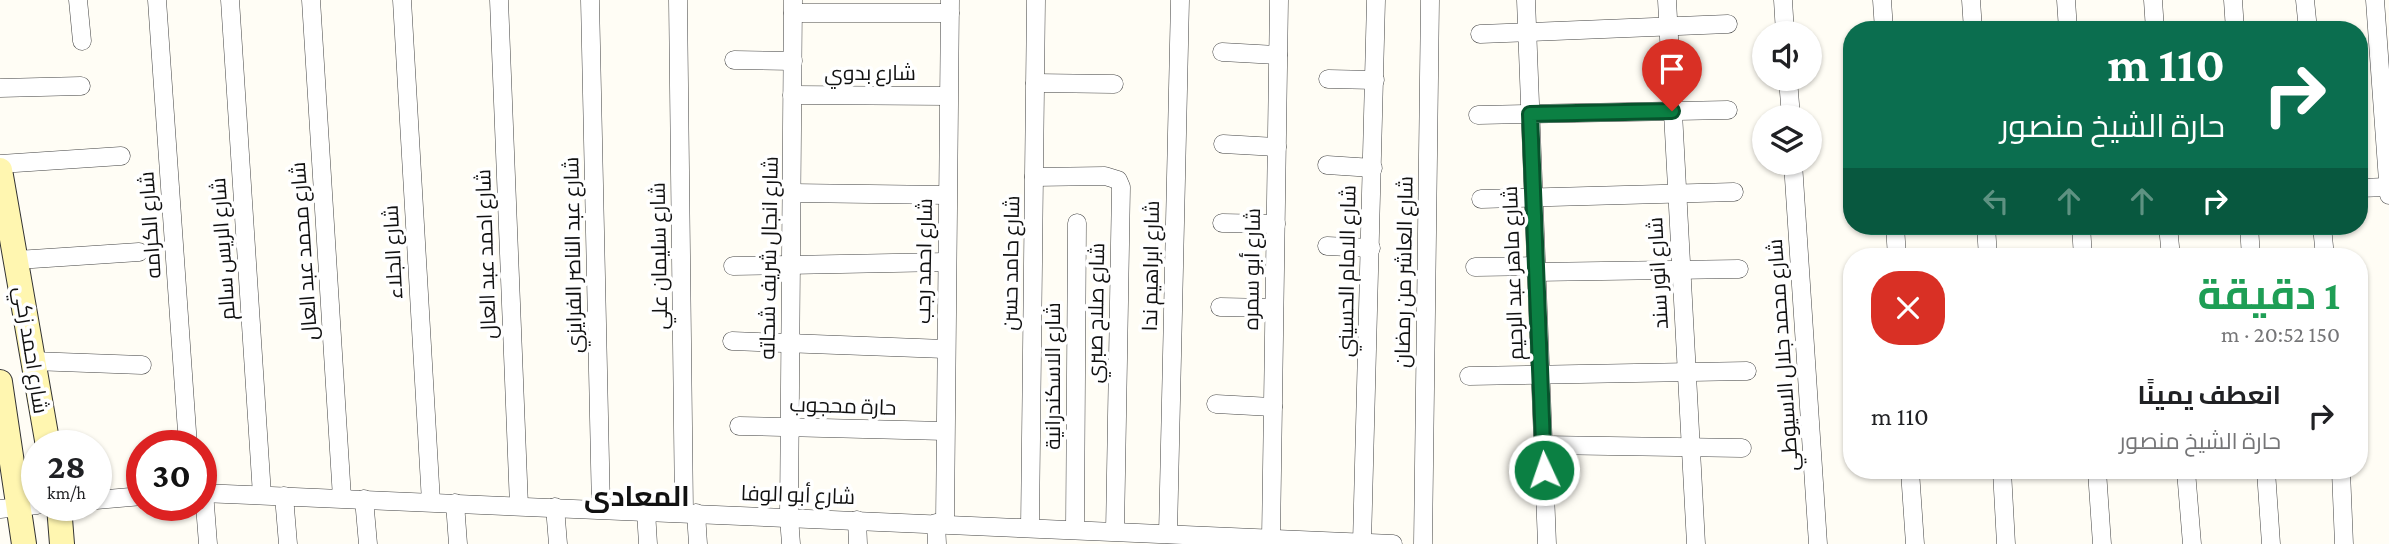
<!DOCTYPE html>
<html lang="ar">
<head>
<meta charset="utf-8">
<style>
  body { margin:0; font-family:"Crimson Pro",Cairo,serif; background:#f6f6f6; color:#202124; direction:rtl; height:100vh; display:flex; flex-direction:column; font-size:26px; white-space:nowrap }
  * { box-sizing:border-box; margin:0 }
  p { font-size:23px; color:#757577 }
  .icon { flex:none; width:38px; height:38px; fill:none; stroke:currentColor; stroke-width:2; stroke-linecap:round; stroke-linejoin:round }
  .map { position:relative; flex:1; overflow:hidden; direction:ltr }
  .side { position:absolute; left:1843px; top:248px; width:525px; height:231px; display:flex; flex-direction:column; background:#fff; border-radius:28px; box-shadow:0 2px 5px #0004; direction:rtl }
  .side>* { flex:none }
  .banner { position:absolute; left:1843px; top:21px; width:525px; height:214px; border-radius:28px; box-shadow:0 2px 5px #0004; direction:rtl; background:#0b6e4f; color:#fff; overflow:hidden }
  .controls { position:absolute; left:1752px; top:21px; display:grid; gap:14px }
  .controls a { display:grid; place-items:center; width:70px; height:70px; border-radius:50%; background:#fff; box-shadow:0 2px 5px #0004; font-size:35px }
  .speed { position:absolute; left:21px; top:430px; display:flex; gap:14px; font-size:35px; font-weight:700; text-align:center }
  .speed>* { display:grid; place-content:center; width:91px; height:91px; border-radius:50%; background:#fff; box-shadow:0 2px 5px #0004; line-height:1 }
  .speed small { font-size:18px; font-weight:400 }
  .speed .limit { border:10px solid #d22; background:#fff; color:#111 }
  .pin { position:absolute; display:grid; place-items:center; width:60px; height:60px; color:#fff; margin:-72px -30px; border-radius:50% 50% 50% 0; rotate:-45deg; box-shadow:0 0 7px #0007 }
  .pin .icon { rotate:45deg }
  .me { position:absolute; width:77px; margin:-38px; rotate:357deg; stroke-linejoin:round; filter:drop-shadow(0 0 5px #0008) }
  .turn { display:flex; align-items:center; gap:24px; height:147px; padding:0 28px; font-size:32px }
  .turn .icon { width:91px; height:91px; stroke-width:2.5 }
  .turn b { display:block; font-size:49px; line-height:60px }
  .lanes { display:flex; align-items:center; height:66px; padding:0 28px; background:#0003; justify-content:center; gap:35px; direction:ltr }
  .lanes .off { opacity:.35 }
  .round { display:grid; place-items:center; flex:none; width:74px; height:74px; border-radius:28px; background:#f6f6f6 }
  .head { display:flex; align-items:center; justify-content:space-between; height:119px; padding:0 28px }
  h1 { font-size:42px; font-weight:700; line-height:52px; color:#1e9e55 }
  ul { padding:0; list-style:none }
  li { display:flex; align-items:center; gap:21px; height:98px; padding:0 28px }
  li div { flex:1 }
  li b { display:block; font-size:26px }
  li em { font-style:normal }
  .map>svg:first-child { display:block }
</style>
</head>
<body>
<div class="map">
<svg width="2389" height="544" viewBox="0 0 2389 544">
  <rect width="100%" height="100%" fill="#fffdf5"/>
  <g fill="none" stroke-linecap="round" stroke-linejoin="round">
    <!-- street casing -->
    <g stroke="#444" stroke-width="19">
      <g id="street">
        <path d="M78 0 82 41"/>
        <path d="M157 0 188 446"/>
        <path d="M230 0 262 495"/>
        <path d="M311 0 342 498"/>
        <path d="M402 0 431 502"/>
        <path d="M499 0 519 506"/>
        <path d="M590 0 601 509"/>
        <path d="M678 0 684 512"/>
        <path d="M1526 0 1547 544"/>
        <path d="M1667 0 1696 544"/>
        <path d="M1783 0 1785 33"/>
        <path d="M1882 0 1884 30"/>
        <path d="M1971 0 1973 30"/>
        <path d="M2066 0 2068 30"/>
        <path d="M2153 0 2155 30"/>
        <path d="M2233 0 2235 30"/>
        <path d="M2305 0 2308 30"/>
        <path d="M2375 0 2389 195"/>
        <path d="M793 13H950"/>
        <path d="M1480 34 1728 24"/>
        <path d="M1222 52 1278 55"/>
        <path d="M734 60 793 61"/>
        <path d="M1328 79 1375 80"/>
        <path d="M1788 79 1791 117"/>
        <path d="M1035 83 1114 84"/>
        <path d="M0 88 81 86"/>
        <path d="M792 95 948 96"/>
        <path d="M1478 115 1728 110"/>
        <path d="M1223 144 1277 147"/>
        <path d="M1793 163 1818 544"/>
        <path d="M0 164 121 156"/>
        <path d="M1327 165 1373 168"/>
        <path d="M1034 177 1105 176 1118 180 1121 187 1115 531"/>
        <path d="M2359 188 2388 187"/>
        <path d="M792 193 947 195"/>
        <path d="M1481 199 1734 192"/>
        <path d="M1222 223 1276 224"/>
        <path d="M1895 226 1897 257"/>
        <path d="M1986 226 1988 257"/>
        <path d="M2081 226 2083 257"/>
        <path d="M2168 226 2171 257"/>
        <path d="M2249 226 2251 257"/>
        <path d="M2322 226 2325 257"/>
        <path d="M1327 246 1371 248"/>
        <path d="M17 260 139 252"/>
        <path d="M733 266 946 262"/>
        <path d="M1475 267 1535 266"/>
        <path d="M1535 272 1739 269"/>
        <path d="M1220 307 1274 308"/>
        <path d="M732 341 945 349"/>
        <path d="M32 361 142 365"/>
        <path d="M1469 376 1747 371"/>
        <path d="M1216 404 1273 407"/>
        <path d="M739 426 945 431"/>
        <path d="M1543 445 1742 448"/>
        <path d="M1910 471 1915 544"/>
        <path d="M2002 471 2006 544"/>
        <path d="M2097 471 2102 544"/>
        <path d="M2186 471 2192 544"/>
        <path d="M2266 471 2271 544"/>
        <path d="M2341 471 2344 544"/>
        <path d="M204 492 208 544"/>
        <path d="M201 493 1393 544"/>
        <path d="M284 496 288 544"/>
        <path d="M364 499 368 544"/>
        <path d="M96 500 142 496"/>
        <path d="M455 503 458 544"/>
        <path d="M555 507 558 544"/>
        <path d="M0 509 37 505"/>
        <path d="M646 511 648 544"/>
        <path d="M696 513 698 544"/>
        <path d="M857 520 858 544"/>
        <path d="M936 523 937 544"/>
        <path d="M945 523 950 0"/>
        <path d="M1030 527 1036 0"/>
        <path d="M1075 529 1077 223"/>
        <path d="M1168 534 1180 0"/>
        <path d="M1271 538 1279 0"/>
        <path d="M1362 543 1376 0"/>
        <path d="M791 544 789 517 793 0"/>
        <path d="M1423 544 1430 0"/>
      </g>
    </g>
    <!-- secondary casing -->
    <g stroke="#333" stroke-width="26">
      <g id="secondary">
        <path d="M0 170 48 446"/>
        <path d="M0 382 24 544"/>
        <path d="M59 506 62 544"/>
      </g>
    </g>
    <!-- street -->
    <use href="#street" stroke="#fff" stroke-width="18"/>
    <!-- secondary -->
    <use href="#secondary" stroke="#fff6b0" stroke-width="24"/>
  </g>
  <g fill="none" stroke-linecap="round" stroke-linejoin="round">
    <!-- route casing -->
    <g stroke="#07532c" stroke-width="18">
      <path id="route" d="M1544 470 1530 114 1672 111"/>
    </g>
    <!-- route -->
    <use href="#route" stroke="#0b8043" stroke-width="12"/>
  </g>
  <g text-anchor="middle" stroke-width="7" stroke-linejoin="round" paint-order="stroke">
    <!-- street labels -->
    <g font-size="21" fill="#111" stroke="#fff">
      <text x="870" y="80">شارع بدوي</text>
      <text transform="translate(150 225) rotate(-94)" y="7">شارع الكرامه</text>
      <text transform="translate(223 249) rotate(-94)" y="7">شارع الريس سالم</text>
      <text transform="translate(304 251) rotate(-94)" y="7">شارع محمد عبد العال</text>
      <text transform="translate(393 252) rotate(-93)" y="7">شارع الجلاء</text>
      <text transform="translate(486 254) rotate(-92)" y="7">شارع احمد عبد العال</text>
      <text transform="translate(573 255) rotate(-91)" y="7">شارع عبد الناصر الفرايزي</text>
      <text transform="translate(659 256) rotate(-91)" y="7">شارع سليمان علي</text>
      <text transform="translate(769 258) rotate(-89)" y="7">شارع انجال شريف شحاته</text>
      <text transform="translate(924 261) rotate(-89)" y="7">شارع احمد رجب</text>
      <text transform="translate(1011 263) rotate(-89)" y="7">شارع حامد حسن</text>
      <text transform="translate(1151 266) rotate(-89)" y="7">شارع ابراهيم ندا</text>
      <text transform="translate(1252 269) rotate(-89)" y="7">شارع أبو سمره</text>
      <text transform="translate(1347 271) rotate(-89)" y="7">شارع الامام الحسيني</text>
      <text transform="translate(1404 272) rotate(-89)" y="7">شارع العاشر من رمضان</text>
      <text transform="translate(1513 273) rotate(-92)" y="7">شارع ماهر عبد الرحيم</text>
      <text transform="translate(1658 273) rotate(-93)" y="7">شارع انور سند</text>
      <text transform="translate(1096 313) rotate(-89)" y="7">شارع صلاح صبري</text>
      <text transform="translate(31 350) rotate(81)" y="7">شارع احمد زكي</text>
      <text transform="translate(1783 355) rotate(-94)" y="7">شارع محمد جلال الاسيوطي</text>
      <text transform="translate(1053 376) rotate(-90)" y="7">شارع الاسكندرانية</text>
      <text transform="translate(843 406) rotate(2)" y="7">حارة محجوب</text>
      <text transform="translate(798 495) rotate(2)" y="7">شارع أبو الوفا</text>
    </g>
    <!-- district labels -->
    <g font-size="28" font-weight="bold" fill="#111" stroke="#fff">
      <text x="637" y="506">المعادى</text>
    </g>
  </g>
</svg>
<div class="controls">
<a><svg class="icon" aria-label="sound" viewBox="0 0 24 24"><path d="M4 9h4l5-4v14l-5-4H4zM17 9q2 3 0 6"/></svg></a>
<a><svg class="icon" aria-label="layers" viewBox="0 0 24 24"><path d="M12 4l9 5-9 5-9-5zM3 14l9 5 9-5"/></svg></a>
</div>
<div class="speed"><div>28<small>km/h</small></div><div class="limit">30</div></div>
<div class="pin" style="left:1672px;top:111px;background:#d93025"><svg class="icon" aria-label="arrive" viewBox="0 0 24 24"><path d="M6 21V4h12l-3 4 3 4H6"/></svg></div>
<svg class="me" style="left:1544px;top:470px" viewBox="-20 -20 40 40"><circle r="17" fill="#0b8043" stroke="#fff" stroke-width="3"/><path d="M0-11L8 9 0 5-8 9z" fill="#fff"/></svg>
<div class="banner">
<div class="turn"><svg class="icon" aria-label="right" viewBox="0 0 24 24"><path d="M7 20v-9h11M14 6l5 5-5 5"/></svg><div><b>110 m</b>حارة الشيخ منصور</div></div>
<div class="lanes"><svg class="icon off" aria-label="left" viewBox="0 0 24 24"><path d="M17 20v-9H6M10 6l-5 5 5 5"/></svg><svg class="icon off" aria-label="ahead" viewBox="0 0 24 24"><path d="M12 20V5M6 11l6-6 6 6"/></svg><svg class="icon off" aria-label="ahead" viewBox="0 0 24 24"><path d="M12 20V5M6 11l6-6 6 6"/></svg><svg class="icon" aria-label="right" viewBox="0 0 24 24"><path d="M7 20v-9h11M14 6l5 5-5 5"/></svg></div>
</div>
<section class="side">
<div class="head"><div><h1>1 دقيقة</h1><p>150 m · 20:52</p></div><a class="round" style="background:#d93025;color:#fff"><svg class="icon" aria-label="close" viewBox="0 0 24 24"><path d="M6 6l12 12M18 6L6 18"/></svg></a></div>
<ul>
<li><svg class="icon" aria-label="right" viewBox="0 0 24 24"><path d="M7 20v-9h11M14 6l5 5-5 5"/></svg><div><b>انعطف يمينًا</b><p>حارة الشيخ منصور</p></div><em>110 m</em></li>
</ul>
</section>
</div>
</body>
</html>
